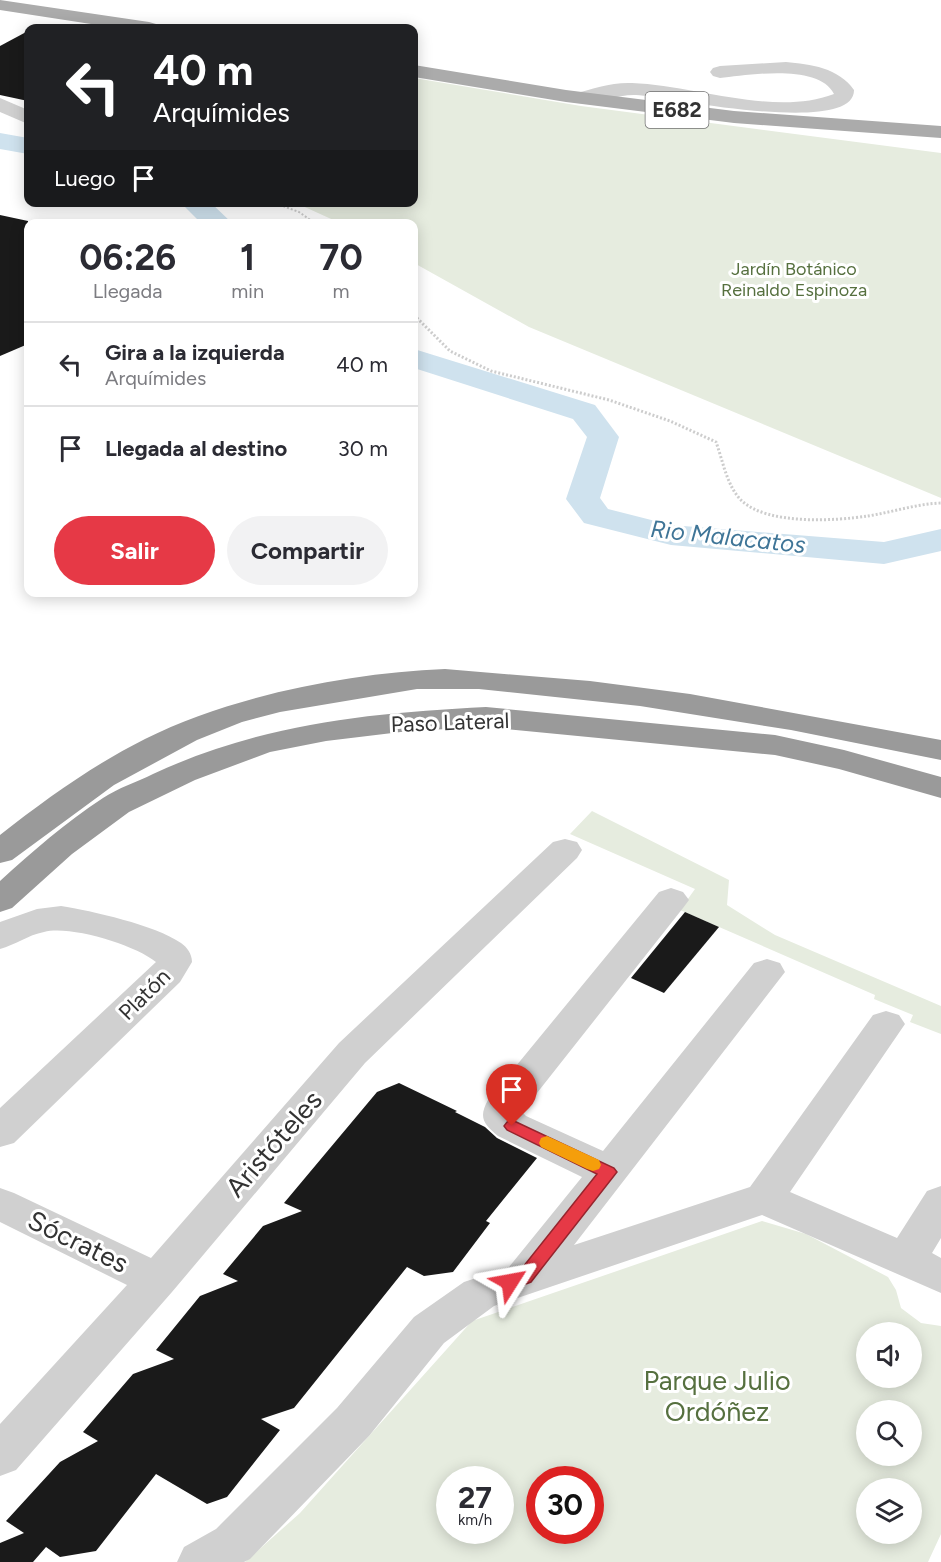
<!DOCTYPE html>
<html lang="es">
<head>
<meta charset="utf-8">
<style>
  body { margin:0; font-family:Figtree,sans-serif; background:#f2f2f3; color:#2b2b33; height:100vh; display:flex; flex-direction:column; font-size:22px; white-space:nowrap }
  * { box-sizing:border-box; margin:0 }
  p { font-size:20px; color:#7c7c81 }
  .icon { flex:none; width:33px; height:33px; fill:none; stroke:currentColor; stroke-width:2; stroke-linecap:round; stroke-linejoin:round }
  .map { position:relative; flex:1; overflow:hidden }
  .details { position:absolute; left:24px; top:219px; width:394px; height:378px; display:flex; flex-direction:column; background:#fff; border-radius:12px; box-shadow:0 3px 15px #0003 }
  .details>* { flex:none }
  .hud { position:absolute; left:24px; top:24px; width:394px; height:183px; border-radius:12px; box-shadow:0 3px 15px #0003; background:#202124; color:#fff; overflow:hidden }
  .controls { position:absolute; left:856px; top:1322px; display:grid; gap:12px }
  .controls a { display:grid; place-items:center; width:66px; height:66px; border-radius:50%; background:#fff; box-shadow:0 3px 15px #0003; font-size:30px }
  .speed { position:absolute; left:436px; top:1466px; display:flex; gap:12px; font-size:30px; font-weight:700; text-align:center }
  .speed>* { display:grid; place-content:center; width:78px; height:78px; border-radius:50%; background:#fff; box-shadow:0 3px 15px #0003; line-height:1 }
  .speed small { font-size:15px; font-weight:400 }
  .speed .limit { border:9px solid #d22; background:#fff; color:#111 }
  .pin { position:absolute; display:grid; place-items:center; width:51px; height:51px; color:#fff; margin:-62px -26px; border-radius:50% 50% 50% 0; rotate:-45deg; box-shadow:0 0 6px #0007 }
  .pin .icon { rotate:45deg }
  .me { position:absolute; width:66px; margin:-33px; rotate:56deg; stroke-linejoin:round; filter:drop-shadow(0 0 4px #0008) }
  .turn { display:flex; align-items:center; gap:21px; height:126px; padding:0 30px; font-size:27px }
  .turn .icon { width:78px; height:78px; stroke-width:2.5 }
  .turn b { display:block; font-size:42px; line-height:51px }
  .then { display:flex; align-items:center; height:57px; padding:0 30px; background:#0003; gap:12px; font-size:22px }
  .eta { display:flex; justify-content:space-evenly; align-items:center; height:102px; text-align:center }
  .eta b { font-size:36px; font-weight:700; line-height:42px }
  .action { display:flex; gap:12px; margin-top:auto; padding:12px 30px }
  .action a { flex:1; height:69px; border-radius:36px; background:#e63946; color:#fff; font-size:24px; font-weight:700; line-height:69px; text-align:center }
  .action a+a { background:#f2f2f3; color:#2b2b33 }
  ul { padding:0; list-style:none }
  li { display:flex; align-items:center; gap:18px; height:84px; padding:0 30px; border-top:2px solid #e1e1e2 }
  li div { flex:1 }
  li b { display:block; font-size:22px }
  li em { font-style:normal }
  .map>svg:first-child { display:block }
</style>
</head>
<body>
<div class="map">
<svg width="941" height="1562" viewBox="0 0 941 1562">
  <rect width="100%" height="100%" fill="#fff"/>
  <!-- green -->
  <g fill="#e6ecdf" fill-rule="evenodd">
    <path d="M414 78 581 106 941 153V498L529 327 414 263V224L340 223 296 203 414 202Z"/>
    <path d="M592 811 729 880 727 905 775 935 941 1006V1034L910 1022 913 1015 874 999 875 995 680 910 695 889 570 834Z"/>
    <path d="M762 1221 806 1234 888 1277 896 1290 901 1308 921 1323 941 1326V1534L928 1562H245L300 1513 472 1321ZM867 1332H912V1377H867ZM867 1410H912V1455H867ZM450 1479H501V1530H450ZM540 1479H591V1530H540ZM867 1488H912V1533H867Z"/>
  </g>
  <g fill="none" stroke-linecap="round" stroke-linejoin="round">
    <!-- river -->
    <g fill="#cfe2ee" fill-rule="evenodd">
      <path d="M0 133 28 138V154L0 149Z"/>
      <path d="M180 202H210L233 224H202Z"/>
      <path d="M414 349 595 405 619 437 600 498 608 509 671 525 884 542 941 529V551L884 564 671 545 584 523 566 499 587 437 573 419 414 368Z"/>
    </g>
  </g>
  <!-- building -->
  <g fill="#1a1a1a">
    <path d="M28 31V101L0 95V46Z"/>
    <path d="M0 215 28 221V344L0 356Z"/>
    <path d="M685 912 719 927 664 993 631 978Z"/>
    <path d="M399 1083 457 1111 455 1112 485 1127 497 1138 537 1158 486 1221 490 1223 453 1272 424 1276 407 1267 294 1408 261 1419 280 1430 227 1497 207 1504 156 1474 96 1551 60 1557 46 1547 33 1562H0V1543L24 1533 6 1521 60 1462 98 1441 83 1432 133 1374 174 1359 156 1350 200 1296 238 1281 223 1274 263 1226 302 1211 284 1203 377 1092Z"/>
  </g>
  <g fill="none" stroke-linecap="round" stroke-linejoin="round">
    <!-- path-far1 -->
    <path stroke="#cdcdcd" stroke-width="2" stroke-dasharray="2 2" stroke-linecap="butt" d="M272 202 299 212 316 224"/>
    <!-- path -->
    <path stroke="#cdcdcd" stroke-width="3" stroke-dasharray="2 2" stroke-linecap="butt" d="M414 315 450 351 491 371 609 400 670 421 716 442C723 461 727 487 742 501 768 525 835 521 868 516 893 512 916 504 941 503"/>
    <!-- minor -->
    <g fill="#d0d0d0" fill-rule="evenodd">
      <path d="M786 62C810 64 839 68 854 90 855 137 666 97 636 95 616 94 591 107 573 102L570 98 573 94C592 89 612 82 632 83 695 85 774 117 834 94 819 63 748 75 720 78L713 76 710 72 713 68 720 66Z"/>
      <path d="M0 98 28 110V124L0 112Z"/>
      <path d="M565 839 577 842 582 850 577 858 365 1063 172 1292 16 1470 0 1476V1424L127 1285 0 1222V1188L14 1193 151 1258 339 1043 553 842Z"/>
      <path d="M671 888 683 892 689 900 683 908 522 1112 526 1116 603 1151 754 963 767 959 780 963 785 972 574 1245 750 1187 873 1015 886 1011 899 1015 905 1024 790 1192 897 1238 927 1191 941 1186V1238L932 1253 941 1258V1293L762 1215 494 1306 444 1343 369 1436 250 1559 244 1562H177L184 1547 216 1529 337 1408 414 1317 464 1282 509 1267 582 1177 498 1136C484 1124 478 1118 488 1100L659 892Z"/>
      <path d="M61 906C92 911 155 925 181 943 187 947 192 954 192 962L180 982 14 1143 0 1147V1108L156 962C135 945 70 925 44 932 28 935 15 945 0 949V922L37 909Z"/>
    </g>
    <!-- major -->
    <g fill="#ababab" fill-rule="evenodd">
      <path d="M0 0 149 22 156 24 159 28H117L0 10Z"/>
      <path d="M414 65 566 90 734 111 941 126V138L734 123 566 102 414 77Z"/>
    </g>
    <!-- highway -->
    <g fill="#9a9a9a" fill-rule="evenodd">
      <path d="M445 669 590 681 690 694 941 740V760L791 730 640 706 479 689H417L280 712 242 722 197 740 114 785 12 860 0 863V835C46 799 93 765 145 739 231 696 348 673 445 669Z"/>
      <path d="M486 707 775 735 844 750 941 777V798L839 769 775 755 486 727 409 731 326 741 270 752 195 780 129 812 72 854 12 908 0 912V881C33 851 66 822 103 798 118 788 137 782 153 774 261 724 368 713 486 707Z"/>
    </g>
  </g>
  <!-- route -->
  <path fill="#e63946" stroke="#96252e" stroke-width="1.5" d="M512 1120 614 1168 617 1172 531 1282 510 1290 504 1287 501 1282 504 1278 519 1272 597 1174 507 1130 504 1126 507 1122Z"/>
  <!-- slow -->
  <path fill="#f59e0b" d="M547 1136 599 1160 601 1165 599 1169 593 1171 587 1169 541 1147 539 1143 541 1138Z"/>
  <g text-anchor="middle" stroke-width="6" stroke-linejoin="round" paint-order="stroke">
    <!-- far-park labels -->
    <g font-size="18" fill="#56703f" stroke="#fff">
      <text x="794" y="275">Jardín Botánico<tspan x="794" dy="21">Reinaldo Espinoza</tspan></text>
    </g>
    <!-- shield labels -->
    <rect fill="#fff" stroke="#707070" stroke-width="1.5" x="645.5" y="92" width="63" height="36" rx="4.5"/>
    <g font-size="21" font-weight="bold" fill="#333">
      <text x="677" y="117">E682</text>
    </g>
    <!-- street labels -->
    <g font-size="22" fill="#333" stroke="#fff">
      <text transform="translate(450 722) rotate(-2)" y="8">Paso Lateral</text>
      <text transform="translate(144 994) rotate(-45)" y="8">Platón</text>
    </g>
    <!-- water labels -->
    <g font-size="24" font-style="italic" fill="#3f7597" stroke="#fff">
      <text transform="translate(728 537) rotate(6)" y="8">Rio Malacatos</text>
    </g>
    <!-- near-street labels -->
    <g font-size="27" fill="#333" stroke="#fff">
      <text transform="translate(274 1144) rotate(-49)" y="9">Aristóteles</text>
      <text transform="translate(78 1242) rotate(26)" y="9">Sócrates</text>
    </g>
    <!-- near-park labels -->
    <g font-size="27" fill="#56703f" stroke="#fff">
      <text x="717" y="1390">Parque Julio<tspan x="717" dy="31">Ordóñez</tspan></text>
    </g>
  </g>
</svg>
<div class="controls">
<a><svg class="icon" aria-label="sound" viewBox="0 0 24 24"><path d="M4 9h4l5-4v14l-5-4H4zM17 9q2 3 0 6"/></svg></a>
<a><svg class="icon" aria-label="search" viewBox="0 0 24 24"><circle cx="10" cy="10" r="6"/><path d="M15 15l6 6"/></svg></a>
<a><svg class="icon" aria-label="layers" viewBox="0 0 24 24"><path d="M12 4l9 5-9 5-9-5zM3 14l9 5 9-5"/></svg></a>
</div>
<div class="speed"><div>27<small>km/h</small></div><div class="limit">30</div></div>
<div class="pin" style="left:512px;top:1126px;background:#d93025"><svg class="icon" aria-label="arrive" viewBox="0 0 24 24"><path d="M6 21V4h12l-3 4 3 4H6"/></svg></div>
<svg class="me" style="left:510px;top:1282px" viewBox="-20 -20 40 40"><path d="M0-17L14 15 0 8-14 15z" fill="#e63946" stroke="#fff" stroke-width="4"/></svg>
<div class="hud">
<div class="turn"><svg class="icon" aria-label="left" viewBox="0 0 24 24"><path d="M17 20v-9H6M10 6l-5 5 5 5"/></svg><div><b>40 m</b>Arquímides</div></div>
<div class="then">Luego<svg class="icon" aria-label="arrive" viewBox="0 0 24 24"><path d="M6 21V4h12l-3 4 3 4H6"/></svg></div>
</div>
<section class="details">
<div class="eta">
<div><b>06:26</b><p>Llegada</p></div>
<div><b>1</b><p>min</p></div>
<div><b>70</b><p>m</p></div>
</div>
<ul>
<li><svg class="icon" aria-label="left" viewBox="0 0 24 24"><path d="M17 20v-9H6M10 6l-5 5 5 5"/></svg><div><b>Gira a la izquierda</b><p>Arquímides</p></div><em>40 m</em></li>
<li><svg class="icon" aria-label="arrive" viewBox="0 0 24 24"><path d="M6 21V4h12l-3 4 3 4H6"/></svg><div><b>Llegada al destino</b></div><em>30 m</em></li>
</ul>
<div class="action"><a>Salir</a><a>Compartir</a></div>
</section>
</div>
</body>
</html>
